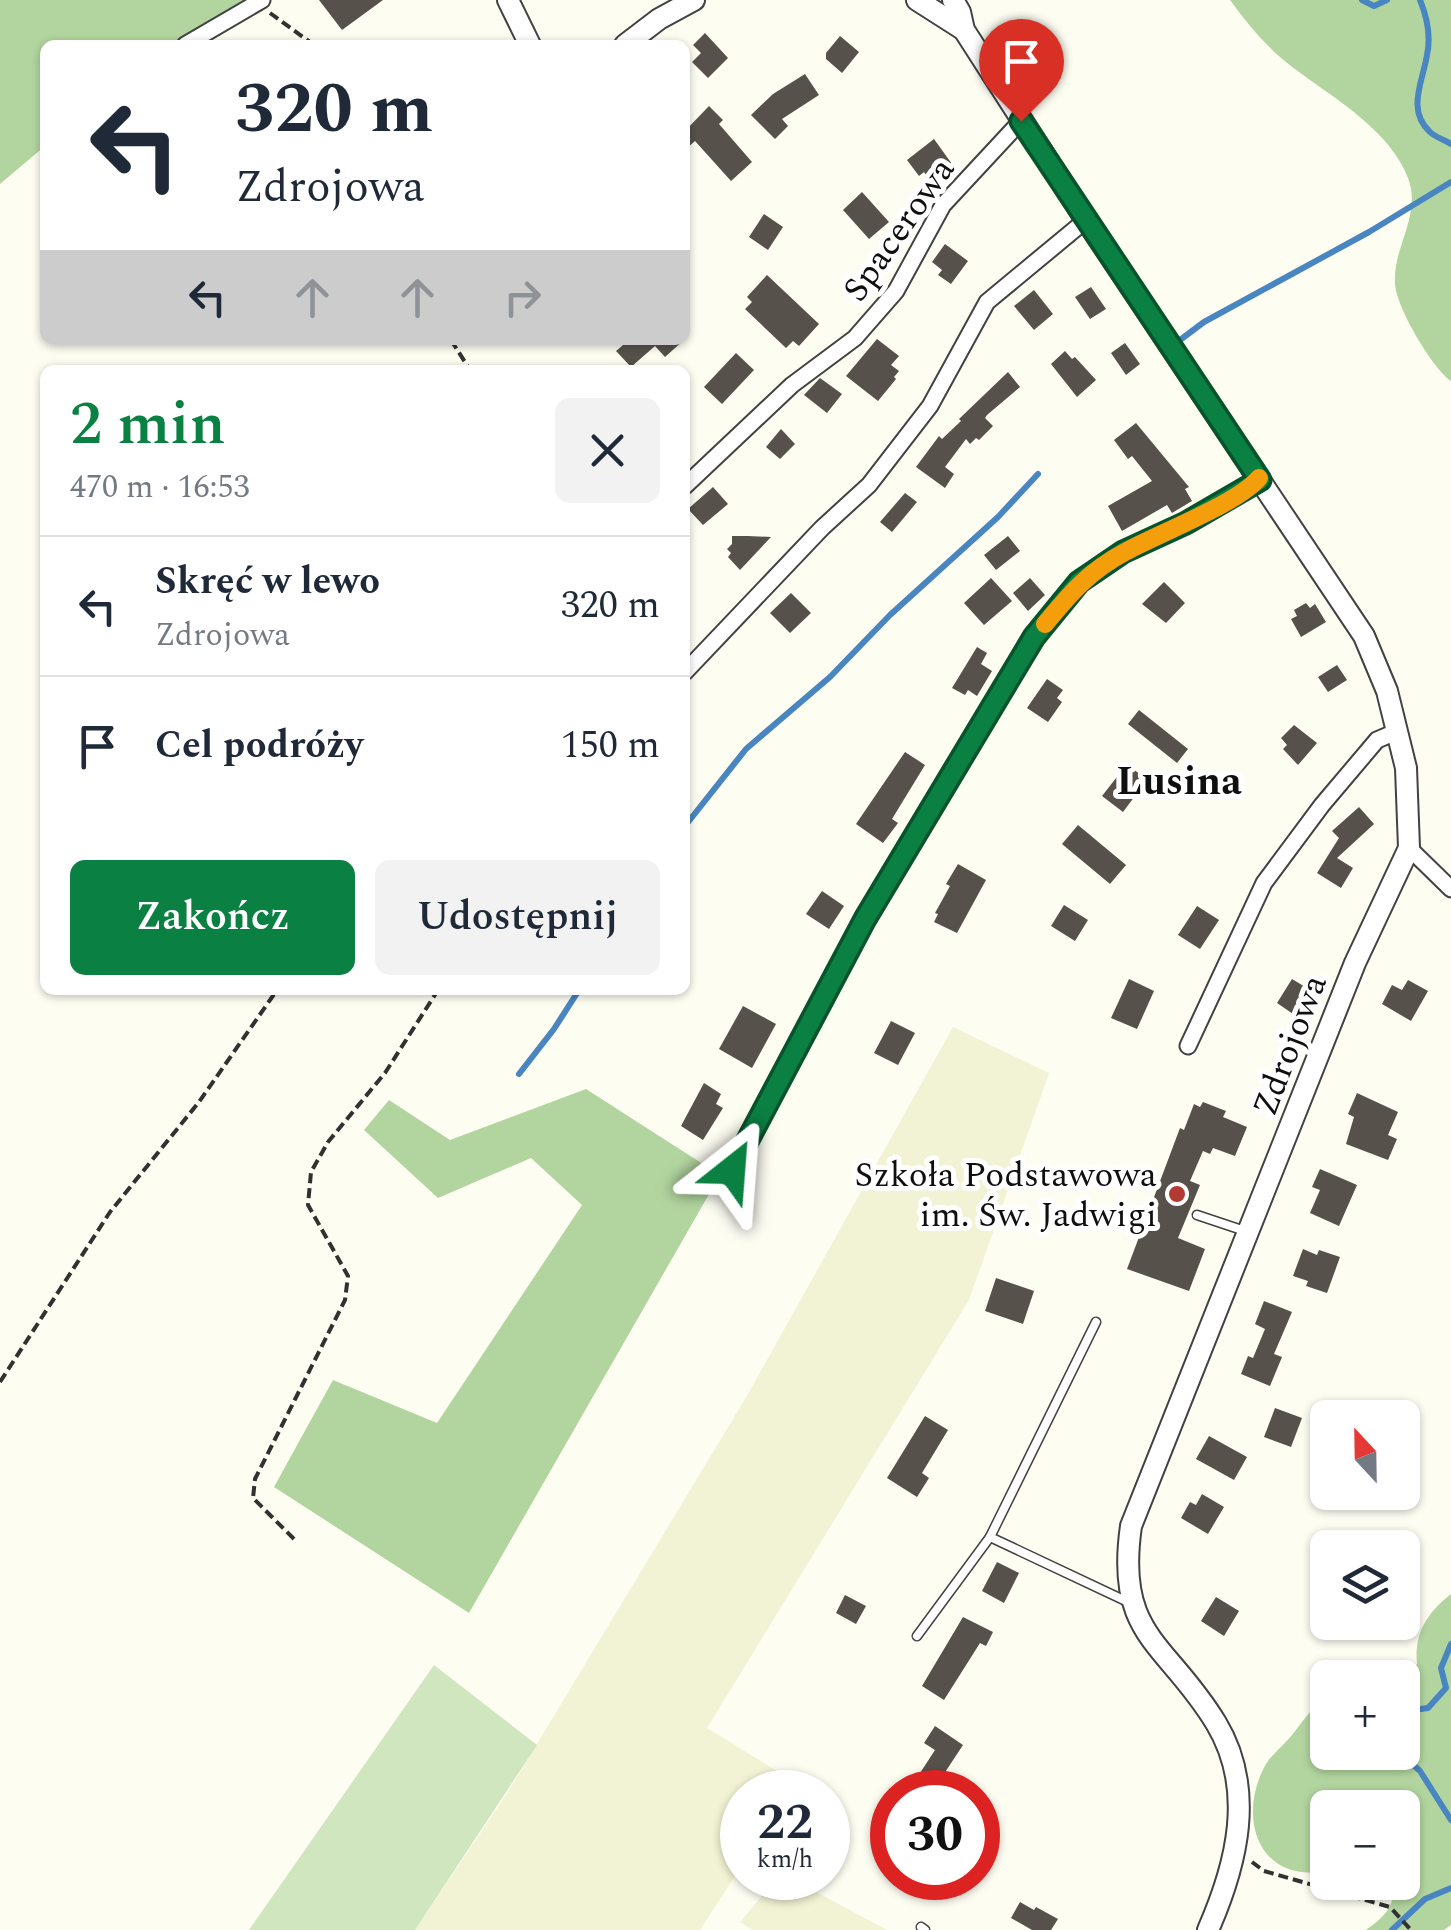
<!DOCTYPE html>
<html lang="pl">
<head>
<meta charset="utf-8">
<style>
  body { margin:0; font-family:Spectral,serif; background:#f2f2f3; color:#1f2937; height:100vh; display:flex; flex-direction:column; font-size:38px; white-space:nowrap }
  * { box-sizing:border-box; margin:0 }
  p { font-size:32px; color:#747a83 }
  .icon { flex:none; width:55px; height:55px; fill:none; stroke:currentColor; stroke-width:2; stroke-linecap:round; stroke-linejoin:round }
  .map { position:relative; flex:1; overflow:hidden }
  .panel { position:absolute; left:40px; top:365px; width:650px; height:630px; display:flex; flex-direction:column; background:#fff; border-radius:15px; box-shadow:0 2px 8px #0004 }
  .panel>* { flex:none }
  .banner { position:absolute; left:40px; top:40px; width:650px; height:305px; border-radius:15px; box-shadow:0 2px 8px #0004; background:#fff; color:#1f2937; overflow:hidden }
  .needle { width:65px; rotate:338deg }
  .controls { position:absolute; left:1310px; top:1400px; display:grid; gap:20px }
  .controls a { display:grid; place-items:center; width:110px; height:110px; border-radius:15px; background:#fff; box-shadow:0 2px 8px #0004; font-size:50px }
  .speed { position:absolute; left:720px; top:1770px; display:flex; gap:20px; font-size:50px; font-weight:700; text-align:center }
  .speed>* { display:grid; place-content:center; width:130px; height:130px; border-radius:50%; background:#fff; box-shadow:0 2px 8px #0004; line-height:1 }
  .speed small { font-size:25px; font-weight:400 }
  .speed .limit { border:15px solid #d22; background:#fff; color:#111 }
  .pin { position:absolute; display:grid; place-items:center; width:85px; height:85px; color:#fff; margin:-102px -42px; border-radius:50% 50% 50% 0; rotate:-45deg; box-shadow:0 0 10px #0007 }
  .pin .icon { rotate:45deg }
  .me { position:absolute; width:110px; margin:-55px; rotate:28deg; stroke-linejoin:round; filter:drop-shadow(0 0 8px #0008) }
  .turn { display:flex; align-items:center; gap:35px; height:210px; padding:0 30px; font-size:45px }
  .turn .icon { width:130px; height:130px; stroke-width:2.5 }
  .turn b { display:block; font-size:70px; line-height:85px }
  .lanes { display:flex; align-items:center; height:95px; padding:0 30px; background:#0003; justify-content:center; gap:50px; direction:ltr }
  .lanes .off { opacity:.35 }
  .round { display:grid; place-items:center; flex:none; width:105px; height:105px; border-radius:15px; background:#f2f2f3 }
  .summary { display:flex; align-items:center; justify-content:space-between; height:170px; padding:0 30px }
  h1 { font-size:60px; font-weight:600; line-height:75px; color:#0b8043 }
  .primary-button { display:flex; gap:20px; margin-top:auto; padding:20px 30px }
  .primary-button a { flex:1; height:115px; border-radius:15px; background:#0b8043; color:#fff; font-size:40px; font-weight:600; line-height:115px; text-align:center }
  .primary-button a+a { background:#f2f2f3; color:#1f2937 }
  ul { padding:0; list-style:none }
  li { display:flex; align-items:center; gap:30px; height:140px; padding:0 30px; border-top:2px solid #e0e1e3 }
  li div { flex:1 }
  li b { display:block; font-size:38px }
  li em { font-style:normal }
  .map>svg:first-child { display:block }
</style>
</head>
<body>
<div class="map">
<svg width="1451" height="1930" viewBox="0 0 1451 1930">
  <rect width="100%" height="100%" fill="#fefdf2"/>
  <!-- farmland -->
  <g fill="#f2f2d4">
    <path d="M953 1027 1049 1073 969 1300 707 1728 795 1782 788 1792H742V1865L700 1930H415L508 1792 748 1394Z"/>
    <path d="M777 1878H790L887 1930H752L740 1922Z"/>
  </g>
  <!-- green -->
  <path fill="#cfe6be" d="M434 1665 537 1745 415 1930H249Z"/>
  <!-- forest -->
  <g fill="#b2d59f">
    <path d="M0 0H258L191 45H45V146L0 184Z"/>
    <path d="M1230 0H1451V381C1432 368 1395 305 1395 283 1393 246 1422 215 1408 178 1390 131 1337 100 1299 72 1271 52 1250 28 1230 0Z"/>
    <path d="M586 1089 720 1175 469 1613 274 1487 333 1380 437 1423 582 1205 531 1158 438 1198 364 1130 389 1100 450 1140Z"/>
    <path d="M1451 1594V1925L1444 1930H1366C1385 1917 1395 1906 1394 1883L1402 1882V1808H1328L1327 1871C1258 1884 1236 1817 1266 1764 1273 1753 1284 1745 1292 1735 1304 1720 1312 1707 1327 1695L1328 1752H1402L1403 1678 1417 1664C1414 1633 1427 1613 1451 1594Z"/>
  </g>
  <g fill="none" stroke-linecap="round" stroke-linejoin="round">
    <!-- stream -->
    <g stroke="#4885c1" stroke-width="6">
      <path d="M1362 0 1374 6 1387 0"/>
      <path d="M1420 0C1427 17 1431 37 1427 55 1423 81 1406 110 1430 132 1435 137 1445 140 1451 144"/>
      <path d="M1180 340 1204 322 1369 232 1451 182"/>
      <path d="M685 826 746 749 830 677 890 615 998 517 1038 474"/>
      <path d="M519 1074 554 1029 579 990"/>
      <path d="M1402 1705 1413 1710 1428 1708 1446 1688 1441 1668 1451 1644"/>
      <path d="M1399 1752 1420 1771 1451 1820"/>
      <path d="M1392 1930 1425 1899 1451 1888"/>
    </g>
  </g>
  <!-- building -->
  <g fill="#57514c">
    <path d="M319 0H383L342 30Z"/>
    <path d="M705 33 728 58 708 78 692 62 701 53 693 45Z"/>
    <path d="M840 36 859 52 842 73 826 59V53Z"/>
    <path d="M805 74 819 95 782 119 788 126 775 139 751 115 773 94Z"/>
    <path d="M709 106 723 120 719 124 752 162 731 181 695 141 685 150V131Z"/>
    <path d="M934 139 952 164 930 180 924 172 919 176 907 160Z"/>
    <path d="M862 192 889 222 869 239 843 210Z"/>
    <path d="M764 214 783 227 768 250 749 237Z"/>
    <path d="M945 244 968 261 951 284 938 275 942 270 932 262Z"/>
    <path d="M767 275 819 324 799 346 793 341 786 348 745 309 752 302 747 297Z"/>
    <path d="M1091 287 1106 309 1090 319 1075 297Z"/>
    <path d="M1034 290 1053 314 1034 330 1014 306Z"/>
    <path d="M877 339 899 356 891 365 899 371 894 377 896 379 878 401 846 376Z"/>
    <path d="M629 340H684L665 357 655 346 631 367 616 351Z"/>
    <path d="M1125 343 1140 364 1126 375 1111 353Z"/>
    <path d="M1065 351 1072 359 1075 357 1096 380 1077 397 1051 364Z"/>
    <path d="M736 353 754 370 722 404 704 387Z"/>
    <path d="M1008 372 1020 387 987 415 985 418 993 426 979 440 976 438 970 444 966 439 945 467 954 474 945 488 916 467 939 436 942 439 961 421 959 419Z"/>
    <path d="M820 378 842 394 827 413 804 395Z"/>
    <path d="M1136 423 1189 487 1185 489 1192 501 1172 513 1167 505 1122 531 1108 506 1152 481 1132 456 1128 459 1114 440Z"/>
    <path d="M781 429 795 444 780 459 766 447Z"/>
    <path d="M713 487 728 504 703 525 688 509Z"/>
    <path d="M905 493 917 502 892 532 880 522Z"/>
    <path d="M732 536H748L771 537 740 570 728 557 731 553 727 549 732 544Z"/>
    <path d="M1008 536 1020 551 996 570 984 555Z"/>
    <path d="M991 578 1012 601 984 625 964 603Z"/>
    <path d="M1030 578 1045 595 1028 611 1013 593Z"/>
    <path d="M1164 582 1185 603 1166 623 1142 604Z"/>
    <path d="M791 593 811 613 790 633 770 613Z"/>
    <path d="M1306 603 1310 608 1315 604 1326 622 1301 637 1291 619 1297 616 1294 610Z"/>
    <path d="M977 647 987 653 981 664 992 671 977 696 968 690 965 695 952 688Z"/>
    <path d="M1337 665 1347 680 1328 692 1318 677Z"/>
    <path d="M1047 679 1063 690 1057 698 1062 702 1048 722 1027 708Z"/>
    <path d="M1139 710 1188 749 1177 763 1128 724Z"/>
    <path d="M1294 725 1317 743 1298 765 1283 749 1287 745 1281 738Z"/>
    <path d="M905 752 925 765 892 819 898 823 883 843 856 824Z"/>
    <path d="M1127 764 1147 780 1123 812 1102 796Z"/>
    <path d="M1359 807 1374 824 1337 858 1353 868 1341 888 1317 873 1339 838 1332 831Z"/>
    <path d="M1078 825 1126 865 1110 884 1062 844Z"/>
    <path d="M958 864 986 880 957 933 934 922 938 914 935 913 950 886 946 884Z"/>
    <path d="M822 891 844 906 829 929 806 914Z"/>
    <path d="M1064 905 1088 920 1075 941 1051 926Z"/>
    <path d="M1197 906 1219 920 1200 949 1178 935Z"/>
    <path d="M1129 979 1154 991 1137 1029 1111 1018Z"/>
    <path d="M1292 979 1312 991 1296 1016 1277 1003Z"/>
    <path d="M1408 980 1428 991 1411 1021 1382 1004 1392 985 1402 990Z"/>
    <path d="M743 1006 776 1024 752 1068 719 1049Z"/>
    <path d="M891 1021 915 1033 898 1065 874 1053Z"/>
    <path d="M704 1083 721 1094 716 1104 723 1108 703 1140 681 1126Z"/>
    <path d="M1357 1093 1398 1112 1388 1135 1397 1139 1388 1160 1346 1144 1354 1117 1348 1114Z"/>
    <path d="M1203 1102 1226 1111 1223 1117 1247 1127 1235 1156 1213 1148 1210 1154 1203 1151 1190 1181 1200 1185 1178 1238 1205 1249 1189 1291 1127 1269 1180 1128 1184 1130 1194 1104 1200 1107Z"/>
    <path d="M1320 1169 1357 1185 1339 1226 1310 1213 1320 1190 1312 1187Z"/>
    <path d="M1303 1249 1317 1255 1319 1250 1340 1257 1327 1293 1306 1286 1308 1281 1293 1276Z"/>
    <path d="M996 1278 1034 1291 1023 1324 985 1311Z"/>
    <path d="M1264 1301 1292 1312 1274 1354 1282 1357 1270 1386 1241 1374 1248 1356 1253 1358 1265 1329 1255 1324Z"/>
    <path d="M1275 1408 1302 1418 1291 1447 1264 1437Z"/>
    <path d="M925 1416 948 1430 922 1473 929 1478 917 1497 887 1478Z"/>
    <path d="M1209 1436 1247 1457 1234 1480 1196 1459Z"/>
    <path d="M1202 1494 1224 1507 1208 1534 1181 1518 1190 1502 1196 1505Z"/>
    <path d="M997 1562 1019 1573 1004 1603 982 1591Z"/>
    <path d="M845 1595 866 1606 856 1624 836 1613Z"/>
    <path d="M1216 1597 1239 1611 1224 1636 1201 1621Z"/>
    <path d="M963 1617 993 1632 986 1646 980 1643 944 1700 922 1686Z"/>
    <path d="M935 1726 963 1745 932 1792H919L911 1787 935 1750 924 1743Z"/>
    <path d="M1020 1902 1034 1910 1036 1907 1058 1919 1051 1930H1032L1011 1918Z"/>
  </g>
  <g fill="none" stroke-linecap="round" stroke-linejoin="round">
    <!-- service casing -->
    <g stroke="#424242" stroke-width="11">
      <g id="service">
        <path d="M1197 1215 1245 1231"/>
        <path d="M990 1537 1096 1322"/>
        <path d="M917 1636 990 1537 1128 1602"/>
        <path d="M921 1927 925 1930"/>
      </g>
    </g>
    <!-- minor casing -->
    <g stroke="#424242" stroke-width="19">
      <g id="minor">
        <path d="M185 45 262 0"/>
        <path d="M685 486 792 385 855 338 896 291 943 205 1021 121"/>
        <path d="M685 672 822 528 869 485 930 406 987 302 1086 220"/>
        <path d="M1409 848 1451 889"/>
        <path d="M1188 1046 1264 883 1322 805 1377 740 1398 731"/>
        <path d="M732 1170 865 919 1034 637 1079 582 1123 552 1186 523 1260 480"/>
      </g>
    </g>
    <!-- tertiary casing -->
    <g stroke="#424242" stroke-width="24">
      <g id="tertiary">
        <path d="M508 0 530 45"/>
        <path d="M917 0 964 30"/>
        <path d="M953 0 960 12 964 30 1086 220 1364 636 1387 691 1406 768 1409 848 1355 963 1131 1526C1115 1637 1167 1642 1216 1723 1256 1789 1237 1864 1208 1930"/>
        <path d="M625 45 659 19 694 0"/>
      </g>
    </g>
    <!-- path -->
    <g stroke="#313131" stroke-width="4" stroke-dasharray="10 5" stroke-linecap="butt">
      <path d="M270 13 314 45"/>
      <path d="M451 340 470 370"/>
      <path d="M0 1382 110 1212 199 1102 277 990"/>
      <path d="M294 1539 253 1498 255 1479 345 1300 348 1276 308 1205 311 1172 328 1142 385 1073 438 990"/>
      <path d="M1252 1862 1264 1871 1390 1907 1411 1930"/>
    </g>
    <!-- service -->
    <use href="#service" stroke="#fff" stroke-width="8"/>
    <!-- minor -->
    <use href="#minor" stroke="#fff" stroke-width="15"/>
    <!-- tertiary -->
    <use href="#tertiary" stroke="#fff" stroke-width="20"/>
  </g>
  <g fill="none" stroke-linecap="round" stroke-linejoin="round">
    <!-- route casing -->
    <g stroke="#07532c" stroke-width="25">
      <path id="route" d="M732 1170 865 919 1034 637 1079 582 1123 552 1186 523 1260 480 1021 121"/>
    </g>
    <!-- route -->
    <use href="#route" stroke="#0b8043" stroke-width="18"/>
    <!-- slow -->
    <path stroke="#f59e0b" stroke-width="18" d="M1045 624C1070 594 1089 571 1125 552 1159 533 1237 504 1259 478"/>
  </g>
  <!-- markers -->
  <circle fill="#b33a33" stroke="#fff" stroke-width="4" cx="1177" cy="1194" r="10"/>
  <g text-anchor="middle" stroke-width="10" stroke-linejoin="round" paint-order="stroke">
    <!-- street labels -->
    <g font-size="35" fill="#0f0f0f" stroke="#fff">
      <text transform="translate(898 229) rotate(-55)" y="12">Spacerowa</text>
      <text transform="translate(1289 1045) rotate(-69)" y="12">Zdrojowa</text>
    </g>
    <!-- poi labels -->
    <g font-size="35" fill="#0f0f0f" stroke="#fff" text-anchor="end">
      <text x="1157" y="1186">Szkoła Podstawowa<tspan x="1157" dy="40">im. Św. Jadwigi</tspan></text>
    </g>
    <!-- quarter labels -->
    <g font-size="40" font-weight="bold" fill="#0f0f0f" stroke="#fff">
      <text x="1179" y="794">Lusina</text>
    </g>
  </g>
</svg>
<div class="controls">
<a><svg class="needle" viewBox="-14 -14 28 28"><path d="M0-13l5 13h-10z" fill="#e53935"/><path d="M0 13l5-13h-10z" fill="#747a83"/></svg></a>
<a><svg class="icon" aria-label="layers" viewBox="0 0 24 24"><path d="M12 4l9 5-9 5-9-5zM3 14l9 5 9-5"/></svg></a>
<a>+</a>
<a>−</a>
</div>
<div class="speed"><div>22<small>km/h</small></div><div class="limit">30</div></div>
<div class="pin" style="left:1021px;top:121px;background:#d93025"><svg class="icon" aria-label="arrive" viewBox="0 0 24 24"><path d="M6 21V4h12l-3 4 3 4H6"/></svg></div>
<svg class="me" style="left:732px;top:1170px" viewBox="-20 -20 40 40"><path d="M0-17L14 15 0 8-14 15z" fill="#0b8043" stroke="#fff" stroke-width="4"/></svg>
<div class="banner">
<div class="turn"><svg class="icon" aria-label="left" viewBox="0 0 24 24"><path d="M17 20v-9H6M10 6l-5 5 5 5"/></svg><div><b>320 m</b>Zdrojowa</div></div>
<div class="lanes"><svg class="icon" aria-label="left" viewBox="0 0 24 24"><path d="M17 20v-9H6M10 6l-5 5 5 5"/></svg><svg class="icon off" aria-label="ahead" viewBox="0 0 24 24"><path d="M12 20V5M6 11l6-6 6 6"/></svg><svg class="icon off" aria-label="ahead" viewBox="0 0 24 24"><path d="M12 20V5M6 11l6-6 6 6"/></svg><svg class="icon off" aria-label="right" viewBox="0 0 24 24"><path d="M7 20v-9h11M14 6l5 5-5 5"/></svg></div>
</div>
<section class="panel">
<div class="summary"><div><h1>2 min</h1><p>470 m · 16:53</p></div><a class="round"><svg class="icon" aria-label="close" viewBox="0 0 24 24"><path d="M6 6l12 12M18 6L6 18"/></svg></a></div>
<ul>
<li><svg class="icon" aria-label="left" viewBox="0 0 24 24"><path d="M17 20v-9H6M10 6l-5 5 5 5"/></svg><div><b>Skręć w lewo</b><p>Zdrojowa</p></div><em>320 m</em></li>
<li><svg class="icon" aria-label="arrive" viewBox="0 0 24 24"><path d="M6 21V4h12l-3 4 3 4H6"/></svg><div><b>Cel podróży</b></div><em>150 m</em></li>
</ul>
<div class="primary-button"><a>Zakończ</a><a>Udostępnij</a></div>
</section>
</div>
</body>
</html>
